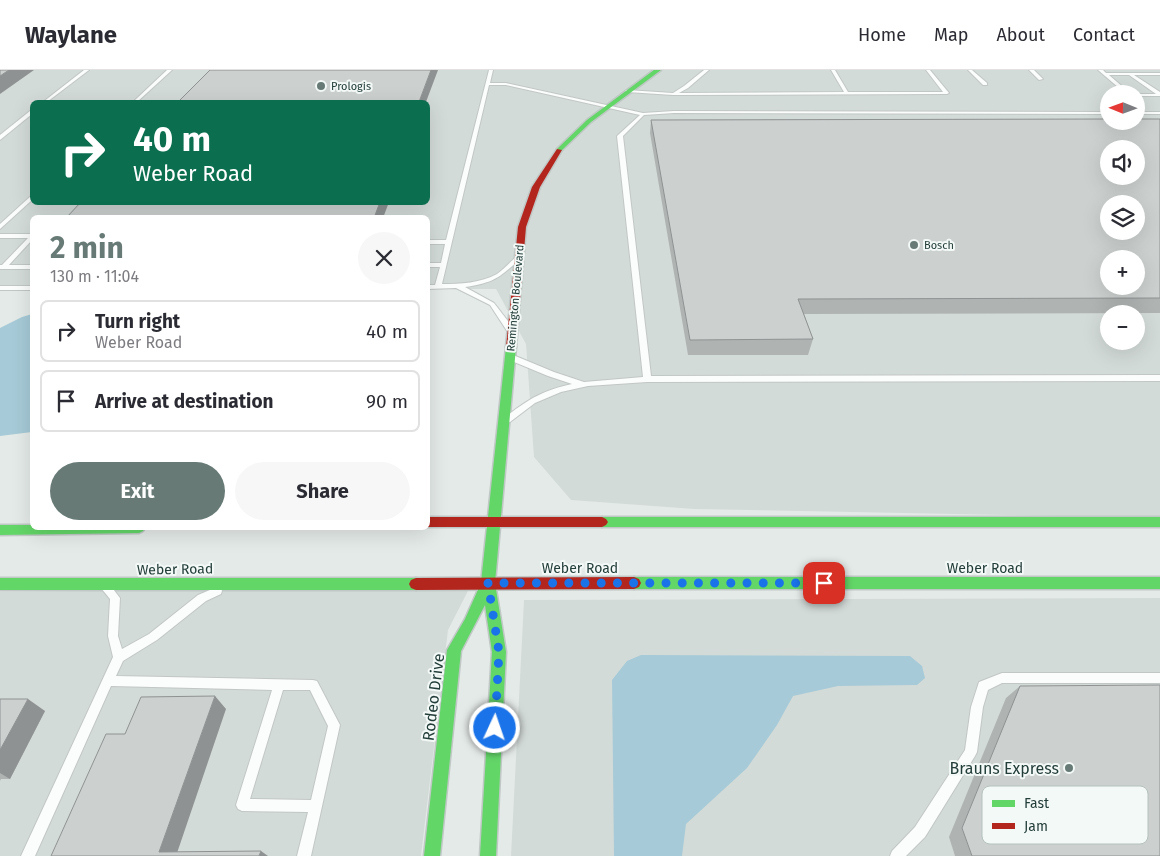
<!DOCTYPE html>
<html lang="en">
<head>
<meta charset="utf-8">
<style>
  body { margin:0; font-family:"Fira Sans",sans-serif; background:#f7f7f7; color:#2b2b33; height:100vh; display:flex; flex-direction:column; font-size:19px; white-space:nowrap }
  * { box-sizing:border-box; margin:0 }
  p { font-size:16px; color:#7c7c81 }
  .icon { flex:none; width:28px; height:28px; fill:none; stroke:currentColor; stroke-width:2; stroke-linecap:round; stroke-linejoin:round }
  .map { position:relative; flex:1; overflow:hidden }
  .panel { position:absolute; left:30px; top:145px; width:400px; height:315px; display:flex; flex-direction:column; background:#fff; border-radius:8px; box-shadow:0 5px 20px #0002 }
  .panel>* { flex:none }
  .guide { position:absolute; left:30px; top:30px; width:400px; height:105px; border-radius:8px; box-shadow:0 5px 20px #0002; background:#0b6e4f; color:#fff; overflow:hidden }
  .needle { width:32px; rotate:271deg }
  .tools { position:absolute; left:1100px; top:15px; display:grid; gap:10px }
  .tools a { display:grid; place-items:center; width:45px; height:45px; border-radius:50%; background:#fff; box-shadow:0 5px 20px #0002; font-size:25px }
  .pin { position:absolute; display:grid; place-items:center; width:42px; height:42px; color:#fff; margin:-21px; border-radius:10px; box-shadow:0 2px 8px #0006 }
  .me { position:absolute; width:55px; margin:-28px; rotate:3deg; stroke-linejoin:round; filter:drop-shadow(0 0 4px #0008) }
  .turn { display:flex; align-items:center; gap:18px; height:105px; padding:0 20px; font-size:22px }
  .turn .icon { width:65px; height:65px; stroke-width:2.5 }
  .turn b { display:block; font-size:35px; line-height:42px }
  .round { display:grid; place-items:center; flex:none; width:52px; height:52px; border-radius:26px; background:#f7f7f7 }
  .head { display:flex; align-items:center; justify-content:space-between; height:85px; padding:0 20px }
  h1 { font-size:30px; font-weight:700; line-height:38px; color:#677a76 }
  .button { display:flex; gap:10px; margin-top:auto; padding:10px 20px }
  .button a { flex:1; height:58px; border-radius:30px; background:#677a76; color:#fff; font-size:20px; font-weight:700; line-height:58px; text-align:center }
  .button a+a { background:#f7f7f7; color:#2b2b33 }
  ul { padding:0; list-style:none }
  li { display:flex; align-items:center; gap:15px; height:62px; margin:0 10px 8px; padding:0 10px; border:2px solid #e1e1e2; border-radius:8px }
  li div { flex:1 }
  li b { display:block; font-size:19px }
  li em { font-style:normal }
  header { display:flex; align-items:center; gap:30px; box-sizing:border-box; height:70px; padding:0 25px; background:#fff; border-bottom:1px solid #e1e1e2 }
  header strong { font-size:24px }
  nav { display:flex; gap:28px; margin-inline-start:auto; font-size:18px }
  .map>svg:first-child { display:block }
</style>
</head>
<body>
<header>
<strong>Waylane</strong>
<nav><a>Home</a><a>Map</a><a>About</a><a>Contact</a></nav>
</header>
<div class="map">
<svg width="1160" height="786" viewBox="0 0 1160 786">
  <rect width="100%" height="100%" fill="#e4eae8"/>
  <!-- built -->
  <g fill="#d3dbd8" fill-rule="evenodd">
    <path d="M0 0H1160V448L694 439 571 430 534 387 526 274 496 219H428V148H32V220H0ZM1109 24H1136V51H1109ZM32 32H428V132H32ZM1109 79H1136V106H1109ZM1109 134H1136V161H1109ZM1109 189H1136V216H1109ZM1109 244H1136V271H1109Z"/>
    <path d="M470 517 448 560 421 786H0V522Z"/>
    <path d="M1160 528V786H511L524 530Z"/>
  </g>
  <!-- water -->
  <g fill="#a6cad7">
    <path d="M32 244V362L0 366V258L22 247Z"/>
    <path d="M641 585 910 586 922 596 925 608 917 615 838 616 793 626 777 655 747 698 686 754 682 786H614L612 610 627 591Z"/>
  </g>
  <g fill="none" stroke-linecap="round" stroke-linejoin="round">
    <!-- lane casing -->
    <g stroke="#c1c7c5" stroke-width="2">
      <g id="lane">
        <path d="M84 0H89L47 32H43Z"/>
        <path d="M167 0H172L137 32H133Z"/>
        <path d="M489 0H493L490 13H506L643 43 674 41 1109 42V44L674 43 644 45 623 66 651 306 1160 305V311L647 312 588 316 561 322 535 333 510 352H504L503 350 504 348C529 329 541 321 572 314L548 306 507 289 506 287 507 285H513L554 302 584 312 643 307 617 66 640 45 506 15H489L442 214C460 214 481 213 497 204 503 200 509 193 515 188H519V190C499 208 493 213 465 217L494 233 514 259 510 261H507L490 235 456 218 428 219V215H435L440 197H428V193H441L445 174H428V170H446Z"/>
        <path d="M704 0H709L688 18 679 23 844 22 831 0H835L848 22H943L926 0H930L949 23 947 24 673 25 627 22 625 21 627 20 673 23 684 16Z"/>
        <path d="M968 0H972L987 13V15H983Z"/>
        <path d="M1029 0H1034L1043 9 1039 10Z"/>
        <path d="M1098 0H1103L1106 3H1160V5H1134L1160 22V26H1136V24H1156L1129 5H1109L1131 24H1126Z"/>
        <path d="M30 41H32V44L0 70V65Z"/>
        <rect x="1136" y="42" width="24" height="2"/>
        <path d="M32 125V130L0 159V154Z"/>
        <path d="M0 164H32V170L9 195H32V199H0V195H2L28 168H0Z"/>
        <rect x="0" y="216" width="32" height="4"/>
        <path d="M106 514 110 515 120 528 118 566 122 579 149 564 198 525 217 517 221 518 222 521 221 524 206 531 157 570 123 591 116 606 313 610 317 611 340 655 311 786H297L308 742 242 741 238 739 236 735 272 620 111 616 35 786H21L113 587 108 566 110 529 101 518 102 515ZM283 620H310L328 656 311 730 250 729Z"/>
        <path d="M1002 603H1160V613H1002L988 620 983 637 977 682 975 686 925 767 906 786H890L892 781 915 757 965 680 971 637 979 612Z"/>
      </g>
    </g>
    <!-- fast casing -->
    <g stroke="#c0c8c6" stroke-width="3">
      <g id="fast">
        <path d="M654 0H661L591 52 561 81H557V79L587 50Z"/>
        <path d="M511 274 516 277 495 513 506 582 496 786H480L492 582 485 535 461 581 440 786H424L447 580 465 549 481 513 506 277Z"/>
        <path d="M602 447H1160V457H602L598 455 596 452 598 449Z"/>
        <path d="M0 455H32V458H145L143 461 139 463 0 465Z"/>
        <path d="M634 507H1160V519H634L629 517 627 513 629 509Z"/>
        <path d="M0 508H416L421 510 423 514 421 518 416 520H0Z"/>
      </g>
    </g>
    <!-- jam casing -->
    <g stroke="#c0c8c6" stroke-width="3">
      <g id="jam">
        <path d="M557 79 562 80 540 117 526 157 516 277 511 280 506 277 518 157 532 117Z"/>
        <path d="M428 447H602L606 449 608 452 606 455 602 457H428Z"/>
        <path d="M634 507 639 509 641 513 639 517 634 519 416 520 411 518 409 514 411 510 416 508Z"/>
      </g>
    </g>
    <!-- lane -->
    <use href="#lane" fill="#fbfcfc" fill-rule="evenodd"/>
    <!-- fast -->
    <use href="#fast" fill="#63d668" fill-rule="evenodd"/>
    <!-- jam -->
    <use href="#jam" fill="#b3261e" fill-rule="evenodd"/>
  </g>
  <!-- wall -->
  <g fill="#afb4b3">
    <path d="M1160 49V243L804 244 813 269 808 285H688L650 63 651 50Z"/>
    <path d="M1020 616 1160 786H955L949 767 1006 628Z"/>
    <path d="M0 629 45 641 10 709H1L0 711Z"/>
  </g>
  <!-- shaded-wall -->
  <g fill="#8f9292">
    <path d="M9 0H34L0 24V6Z"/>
    <path d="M431 0H438L426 32H419Z"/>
    <path d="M380 132H389L383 148H374Z"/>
    <path d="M215 626 226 639 176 786 159 782Z"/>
    <path d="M28 629 45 641 10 709 0 703V680Z"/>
    <path d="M261 781 268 786H259Z"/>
  </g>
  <!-- building -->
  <g fill="#ccd1d0" stroke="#8f9292" fill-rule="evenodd">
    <path d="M0 0H9L0 6Z"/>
    <path d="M210 0H431L419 32H178Z"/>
    <path d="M1109 49V51H1136V49H1160V228L798 229 813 269 690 270 651 50ZM1109 79H1136V106H1109ZM1109 134H1136V161H1109ZM1109 189H1136V216H1109Z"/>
    <path d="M81 132H380L374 148H66Z"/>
    <path d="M1160 615V786H972L962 758 1020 616Z"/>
    <path d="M215 626 159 782 261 781 259 786H51L106 664H125L141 627Z"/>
    <path d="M0 629H28L0 680Z"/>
  </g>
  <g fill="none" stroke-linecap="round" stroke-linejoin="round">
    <!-- route -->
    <path stroke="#1a73e8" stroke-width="9" stroke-dasharray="0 16.2" d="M495 658 499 582 488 513H824"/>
  </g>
  <!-- markers -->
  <g fill="#677a76" stroke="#f3f9f7" stroke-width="2">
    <circle cx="321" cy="16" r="5"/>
    <circle cx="914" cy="175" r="5"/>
    <circle cx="1069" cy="698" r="5"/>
  </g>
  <g text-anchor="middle" stroke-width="4" stroke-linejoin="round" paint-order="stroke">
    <!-- far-poi labels -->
    <g font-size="11" fill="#233d39" stroke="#f3f9f7" text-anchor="start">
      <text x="331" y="20">Prologis</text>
      <text x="924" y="179">Bosch</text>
    </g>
    <!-- far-street labels -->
    <g font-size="11" fill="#233d39" stroke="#f3f9f7">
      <text transform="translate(515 228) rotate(-85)" y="4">Remington Boulevard</text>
    </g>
    <!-- street labels -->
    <g font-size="14" fill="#233d39" stroke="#f3f9f7">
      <text x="580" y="503">Weber Road</text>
      <text x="985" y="503">Weber Road</text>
      <text transform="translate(175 499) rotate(-1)" y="5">Weber Road</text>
    </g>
    <!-- near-street labels -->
    <g font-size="16" fill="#233d39" stroke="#f3f9f7">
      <text transform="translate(433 627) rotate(-83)" y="6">Rodeo Drive</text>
    </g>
    <!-- near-poi labels -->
    <g font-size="16" fill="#233d39" stroke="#f3f9f7" text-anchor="end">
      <text x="1059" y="704">Brauns Express</text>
    </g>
  </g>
  <!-- legend -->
  <rect x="982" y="716" width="166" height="58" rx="8" fill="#f3f9f7" stroke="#b5c1be" stroke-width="1"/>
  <rect x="992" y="730" width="23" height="7" fill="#63d668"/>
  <rect x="992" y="753" width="23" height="6" fill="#b3261e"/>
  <g font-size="14" fill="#233d39">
    <text x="1024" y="738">Fast</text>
    <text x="1024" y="761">Jam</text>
  </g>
</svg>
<div class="tools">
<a><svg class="needle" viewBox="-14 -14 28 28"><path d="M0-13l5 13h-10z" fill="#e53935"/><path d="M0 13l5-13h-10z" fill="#7c7c81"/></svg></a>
<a><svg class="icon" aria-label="sound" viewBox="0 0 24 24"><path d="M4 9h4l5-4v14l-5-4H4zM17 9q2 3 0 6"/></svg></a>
<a><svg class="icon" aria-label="layers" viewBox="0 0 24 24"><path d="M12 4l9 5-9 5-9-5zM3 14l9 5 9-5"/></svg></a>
<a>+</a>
<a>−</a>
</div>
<div class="pin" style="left:824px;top:513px;background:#d93025"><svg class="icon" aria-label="arrive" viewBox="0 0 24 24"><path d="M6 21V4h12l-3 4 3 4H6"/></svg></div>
<svg class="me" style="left:495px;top:658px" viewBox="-20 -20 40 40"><circle r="17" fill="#1a73e8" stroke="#fff" stroke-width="3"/><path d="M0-11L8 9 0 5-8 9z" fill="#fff"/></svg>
<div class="guide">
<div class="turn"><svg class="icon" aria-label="right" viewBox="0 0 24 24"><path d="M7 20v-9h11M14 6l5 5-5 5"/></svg><div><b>40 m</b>Weber Road</div></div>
</div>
<section class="panel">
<div class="head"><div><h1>2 min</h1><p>130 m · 11:04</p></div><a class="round"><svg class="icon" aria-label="close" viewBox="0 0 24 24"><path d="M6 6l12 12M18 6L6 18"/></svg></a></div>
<ul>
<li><svg class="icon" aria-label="right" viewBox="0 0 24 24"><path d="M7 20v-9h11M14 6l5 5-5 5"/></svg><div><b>Turn right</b><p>Weber Road</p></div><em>40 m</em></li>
<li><svg class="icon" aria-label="arrive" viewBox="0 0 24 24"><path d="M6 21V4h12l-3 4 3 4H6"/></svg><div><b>Arrive at destination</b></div><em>90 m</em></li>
</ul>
<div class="button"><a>Exit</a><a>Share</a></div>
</section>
</div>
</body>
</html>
